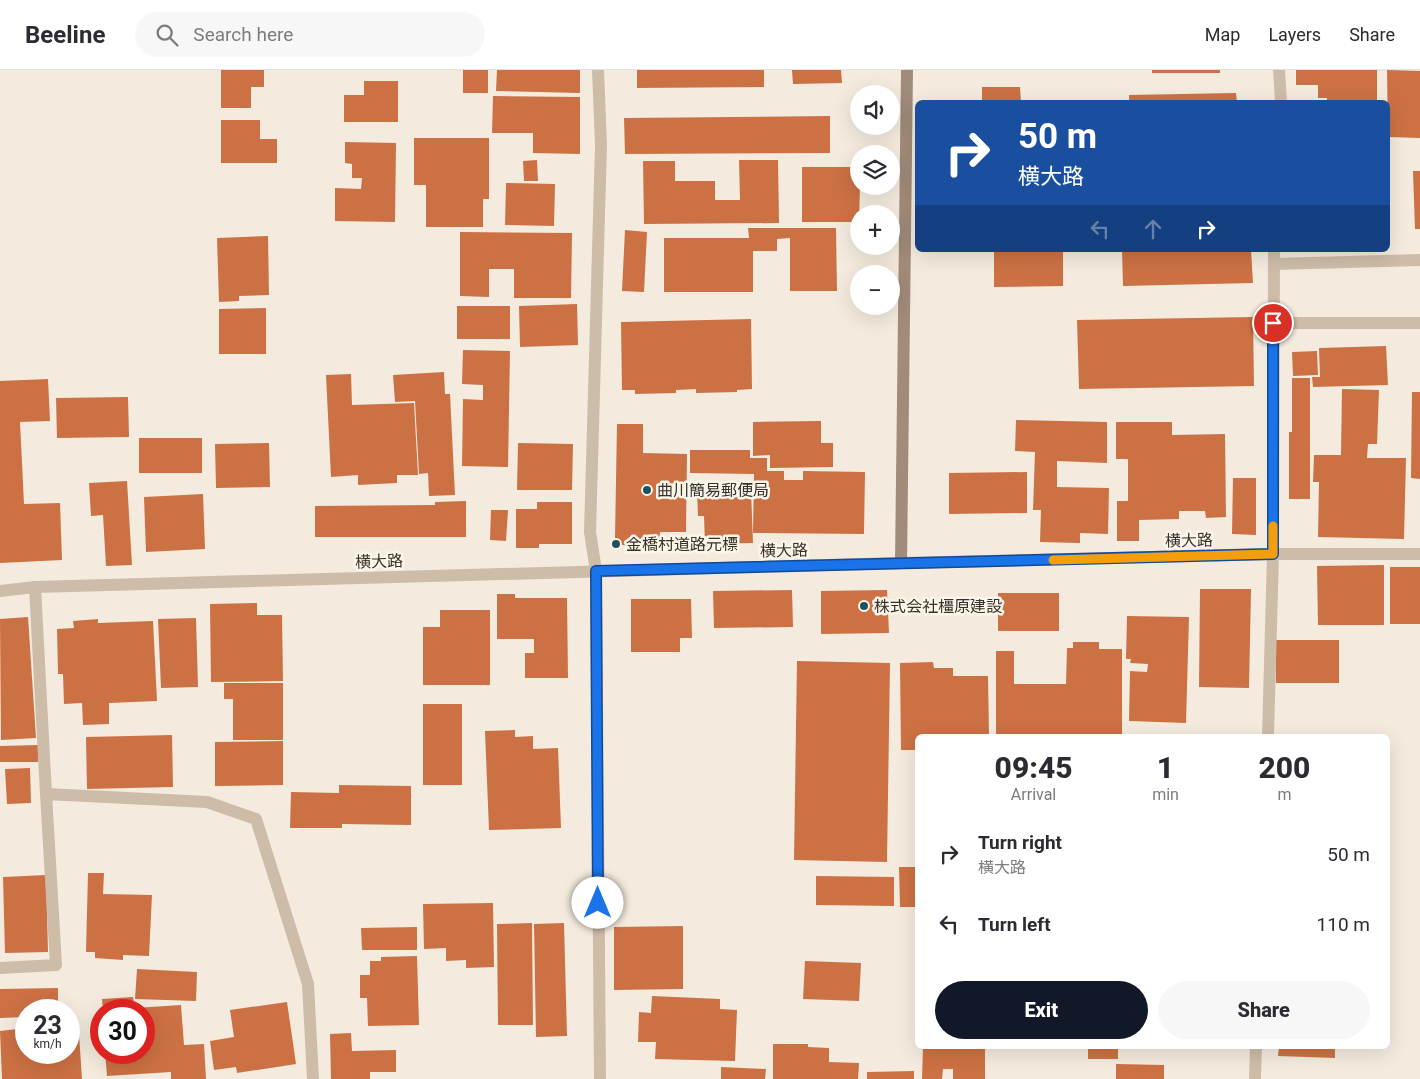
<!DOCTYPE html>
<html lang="en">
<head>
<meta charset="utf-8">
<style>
  body { margin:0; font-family:Roboto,"Noto Sans JP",sans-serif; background:#f7f7f7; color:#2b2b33; height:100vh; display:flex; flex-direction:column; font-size:19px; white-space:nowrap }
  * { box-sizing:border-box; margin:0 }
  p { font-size:16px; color:#7c7c81 }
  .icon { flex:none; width:28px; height:28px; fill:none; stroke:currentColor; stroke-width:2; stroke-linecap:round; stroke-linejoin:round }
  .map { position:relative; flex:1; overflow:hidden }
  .drawer { position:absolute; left:915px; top:664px; width:475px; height:315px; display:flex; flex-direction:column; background:#fff; border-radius:8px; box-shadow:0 5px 20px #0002 }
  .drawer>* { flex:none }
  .guide { position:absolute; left:915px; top:30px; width:475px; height:152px; border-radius:8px; box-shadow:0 5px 20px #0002; background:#1a4fa0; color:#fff; overflow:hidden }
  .tools { position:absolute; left:850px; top:15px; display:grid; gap:10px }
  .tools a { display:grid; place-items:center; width:50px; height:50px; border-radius:50%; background:#fff; box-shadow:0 5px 20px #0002; font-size:25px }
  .speed { position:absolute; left:15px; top:929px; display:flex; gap:10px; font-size:25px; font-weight:700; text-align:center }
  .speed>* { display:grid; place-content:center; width:65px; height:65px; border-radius:50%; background:#fff; box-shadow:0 5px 20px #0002; line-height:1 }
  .speed small { font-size:12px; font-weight:400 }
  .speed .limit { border:8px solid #d22; background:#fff; color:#111 }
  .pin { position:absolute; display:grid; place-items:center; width:42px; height:42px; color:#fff; margin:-21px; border:2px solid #fff; border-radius:50%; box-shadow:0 1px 5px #0007 }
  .me { position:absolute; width:55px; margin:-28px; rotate:0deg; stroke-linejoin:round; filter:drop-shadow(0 0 4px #0008) }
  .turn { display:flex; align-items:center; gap:18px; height:105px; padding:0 20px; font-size:22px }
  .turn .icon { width:65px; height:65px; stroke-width:2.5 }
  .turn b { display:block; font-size:35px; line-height:42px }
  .lanes { display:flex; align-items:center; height:48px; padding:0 20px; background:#0003; justify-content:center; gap:25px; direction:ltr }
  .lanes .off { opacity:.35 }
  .eta { display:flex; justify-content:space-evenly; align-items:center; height:85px; text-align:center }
  .eta b { font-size:30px; font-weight:800; line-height:35px }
  .button { display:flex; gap:10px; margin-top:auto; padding:10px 20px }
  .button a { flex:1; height:58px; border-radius:30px; background:#111827; color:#fff; font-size:20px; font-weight:800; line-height:58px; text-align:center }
  .button a+a { background:#f7f7f7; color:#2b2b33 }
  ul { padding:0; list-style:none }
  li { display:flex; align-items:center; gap:15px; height:70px; padding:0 20px }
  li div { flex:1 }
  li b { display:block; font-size:19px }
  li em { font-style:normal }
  header { display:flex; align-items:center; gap:30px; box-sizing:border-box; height:70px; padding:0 25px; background:#fff; border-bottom:1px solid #e1e1e2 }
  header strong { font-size:24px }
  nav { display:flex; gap:28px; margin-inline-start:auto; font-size:18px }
  .search { width:350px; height:45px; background:#f7f7f7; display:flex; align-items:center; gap:12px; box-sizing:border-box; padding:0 18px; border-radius:28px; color:#7c7c81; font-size:19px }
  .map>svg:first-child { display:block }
</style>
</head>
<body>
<header>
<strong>Beeline</strong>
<div class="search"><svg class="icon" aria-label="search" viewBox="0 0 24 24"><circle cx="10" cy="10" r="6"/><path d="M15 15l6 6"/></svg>Search here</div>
<nav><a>Map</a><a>Layers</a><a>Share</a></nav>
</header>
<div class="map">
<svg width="1420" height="1009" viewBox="0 0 1420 1009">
  <rect width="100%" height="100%" fill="#f4ebde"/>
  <!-- building -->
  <g fill="#cc7144">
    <path d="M221 0H264V17H251V38H221Z"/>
    <rect x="463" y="0" width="25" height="23"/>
    <path d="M497 0H580V23L496 21Z"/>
    <path d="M637 0H764V17L637 18Z"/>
    <path d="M792 0H841L842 13 793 14Z"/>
    <rect x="1152" y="0" width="68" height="3"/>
    <path d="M1296 0H1377V32H1327V28H1318V15H1296Z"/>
    <path d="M1387 0 1420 1V68L1388 67Z"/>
    <path d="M364 11H398V52H344V25H364Z"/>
    <path d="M982 17H1020L1021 32H982Z"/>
    <path d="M1236 23 1237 32H1129V25Z"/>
    <path d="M493 26 580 27V84L533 83V63H492Z"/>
    <path d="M830 46V83L625 84 624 48Z"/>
    <path d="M221 50H260V69H277V93H221Z"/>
    <path d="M414 68H489V129H483V157H426V115H414Z"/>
    <path d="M345 72 396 73 395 152 335 151V118L361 119 362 108H352V94L345 93Z"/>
    <path d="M537 90 538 111H524L523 91Z"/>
    <path d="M739 90H778L779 153 644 154 643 91H675V111H715V130H740Z"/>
    <path d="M802 97H859V116H860L859 152H802Z"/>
    <path d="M1413 101H1420V159H1415Z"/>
    <path d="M506 113 555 114 554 156 505 155Z"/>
    <path d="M748 158H836L837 221H790V168L777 169V181H753V222H664V168H749Z"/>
    <path d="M625 160 647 162 644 222 622 221Z"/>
    <path d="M460 162 572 163 571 228H514V199H489V227L460 226Z"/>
    <path d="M268 166 269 225 239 226V231L219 232 217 168Z"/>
    <path d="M994 180H1063V216L994 217Z"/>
    <path d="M1122 180H1251L1253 213 1123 216Z"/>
    <path d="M577 234 578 275 520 277 519 236Z"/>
    <rect x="457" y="236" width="53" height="33"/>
    <path d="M266 238V284H219V239Z"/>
    <path d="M1253 247 1254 316 1079 319 1077 250Z"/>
    <path d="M751 249 752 319 737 320V322L696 323V319L676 320V323L635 324V320H622L621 252Z"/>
    <path d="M1386 276 1388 315 1313 317 1312 307H1320L1319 278Z"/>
    <path d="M463 280 510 281 508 397 462 396 463 329 483 330V315L462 314Z"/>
    <path d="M1317 281 1318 305 1293 306 1292 282Z"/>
    <path d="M444 302 445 324H450L455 425 429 426 428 403 419 404 415 331 395 332 393 305Z"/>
    <path d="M351 304 352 335 414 333 418 405H397V413L358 415V405L331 407 326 305Z"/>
    <path d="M1292 308H1310V429H1289V362H1292Z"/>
    <path d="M48 309 50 351 20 352 24 434 60 433 62 490 0 493V311Z"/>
    <path d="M1342 319 1379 320 1377 374H1368L1367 388H1406L1404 469 1318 467 1319 412H1313L1314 385H1341Z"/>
    <path d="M1412 322H1420V409L1411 408Z"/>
    <path d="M128 327 129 367 57 368 56 328Z"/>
    <path d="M1016 350 1107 352V393L1057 391V417L1109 418 1108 464 1080 463V473L1040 472 1041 440H1033L1035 382 1015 381Z"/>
    <path d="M821 351V373H833V397L770 398V385L753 386V352Z"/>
    <path d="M1116 352H1172V365L1225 364 1226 447 1206 448 1205 441H1179V449L1139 450V471H1117V431H1128V389H1116Z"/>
    <path d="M617 354H643V383L687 384 686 462H660L659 476 621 475 615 468Z"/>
    <rect x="139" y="368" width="63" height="35"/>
    <path d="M269 373 270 417 216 418 215 374Z"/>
    <path d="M518 373 573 374 572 420H517Z"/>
    <path d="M690 380H750V388H767V401H784V410H803V401L865 402 864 464 753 463 754 404 690 403Z"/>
    <path d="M1027 402V443L949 444V403Z"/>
    <path d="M1233 408H1256V465L1232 464Z"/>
    <path d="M127 411 132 495 106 496 103 445 91 446 89 413Z"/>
    <path d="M751 420 753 473 705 474 704 446H698L697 421Z"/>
    <path d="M203 424 205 479 146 482 144 427Z"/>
    <path d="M466 431V467H315V436L435 435V432Z"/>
    <path d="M537 432H572V474H539V478H516V439H537Z"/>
    <path d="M491 440H508L506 471 490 470Z"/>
    <path d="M1384 495V555H1318L1317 496Z"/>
    <rect x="1390" y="497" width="30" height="57"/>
    <path d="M1200 519H1251L1249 618 1199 617Z"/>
    <path d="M792 520 793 557 714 558 713 521Z"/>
    <path d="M887 520 889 563 821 564V521Z"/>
    <rect x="998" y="523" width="61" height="38"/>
    <path d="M497 524H515V528H567L568 608H525V583H534V569H497Z"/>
    <path d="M631 529H691L692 568H680V582H631Z"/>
    <path d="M257 533V545H282L283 611 211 612 210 534Z"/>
    <path d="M440 540H490V615H423V557H440Z"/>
    <path d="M1127 546 1189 547 1186 653 1129 651 1130 601 1147 602 1148 594 1130 593 1131 589H1126Z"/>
    <path d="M28 547 36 668 1 670 0 549Z"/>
    <path d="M196 548 198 617 161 618 158 549Z"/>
    <path d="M98 549V553L153 551 157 631 109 633V654L83 655 82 633 64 634 63 604H58L57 559 74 558 73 551Z"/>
    <rect x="1276" y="570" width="63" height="43"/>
    <path d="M1073 572H1099V579H1122V666H996V581H1014V614H1066L1067 578H1073Z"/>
    <path d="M797 591 890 593 887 792 794 790Z"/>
    <path d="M933 592 934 598H953V606H988L989 666H918V680H901L900 593Z"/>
    <path d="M224 613H283V670H233V629H224Z"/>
    <rect x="423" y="634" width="39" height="81"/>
    <path d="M515 660V667L533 666V679L558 678 561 758 489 760 485 661Z"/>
    <path d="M172 665 173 717 87 719 86 667Z"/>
    <path d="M283 671V715L215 716V672Z"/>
    <path d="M38 675V692H0V676Z"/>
    <path d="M30 698 31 733 7 734 5 699Z"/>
    <path d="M339 715 411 716V755L342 754V758H290L291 722 339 723Z"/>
    <path d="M899 797H918V837H900Z"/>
    <path d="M88 803H104L103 824 152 825 149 886 123 885V890L95 888V882H86Z"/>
    <path d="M46 805 48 882 5 883 3 807Z"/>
    <path d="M816 806 894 807V836L816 835Z"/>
    <path d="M493 833 494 897 466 898V890L446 891V878L424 879 423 834Z"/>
    <path d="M532 853 533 955H498L497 854Z"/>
    <path d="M564 853 567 966 536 967 534 854Z"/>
    <path d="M683 856V919L614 920V857Z"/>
    <path d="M417 857V880H362L361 858Z"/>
    <path d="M417 886 419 955 368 956 367 928H360V905H370V891H381V887Z"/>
    <path d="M805 891 861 893 859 931 803 929Z"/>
    <path d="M137 899 197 902 196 931 135 929Z"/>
    <path d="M58 918V940H26V947L0 948V919Z"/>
    <path d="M652 926 720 929V939L737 940 735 991 655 989 656 972H638L639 942 651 943Z"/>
    <path d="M133 927 135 938 181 935 184 975 204 974 206 1009H171V1002L107 1006 105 982H144V940H103L102 929Z"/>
    <path d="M287 932 296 994 237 1003 236 997 214 1000 210 971 234 967 230 940Z"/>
    <path d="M26 958V982H69V965L79 964 82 1009H2L0 961Z"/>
    <path d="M351 963 352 981 396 980V1002H370V1009H331L330 964Z"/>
    <path d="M773 974H808V977L829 978V992L859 993 858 1009H773Z"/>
    <path d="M923 976H985V1009H953V999H943L942 1009H922Z"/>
    <rect x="1088" y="976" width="30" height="13"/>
    <path d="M1279 976H1335V988L1278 986Z"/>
    <path d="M1116 994 1164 995V1009H1116Z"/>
    <path d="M721 997 766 999 765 1009H721Z"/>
    <path d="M914 1001V1009H867V1002Z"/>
  </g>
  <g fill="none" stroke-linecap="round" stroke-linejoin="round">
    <!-- lane -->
    <path stroke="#cdbca8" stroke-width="12" d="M35 517 46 724"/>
    <!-- street -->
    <g stroke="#cdbca8" stroke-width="12">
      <path d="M598 0 601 75 590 462 596 501 600 1009"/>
      <path d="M1279 0 1281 32"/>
      <path d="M1274 194 1420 190"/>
      <path d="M1273 253H1420"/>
      <path d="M0 521 35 517 901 493 1273 484H1420"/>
      <path d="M1268 666 1273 484 1274 180"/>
      <path d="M0 898 56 895 46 724 207 732 256 749 308 914 313 1009"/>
      <path d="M1255 1009 1256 976"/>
    </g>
    <!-- secondary -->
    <path stroke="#a18b7a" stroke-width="12" d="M901 493 907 0"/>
  </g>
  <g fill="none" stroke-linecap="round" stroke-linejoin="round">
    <!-- route casing -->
    <g stroke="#114b97" stroke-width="12">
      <path id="route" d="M598 833 596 501 1273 484V253"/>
    </g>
    <!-- route -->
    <use href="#route" stroke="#1a73e8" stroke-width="9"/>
    <!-- slow -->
    <path stroke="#f59e0b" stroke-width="9" d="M1053 490 1273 484V456"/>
  </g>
  <!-- markers -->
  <g fill="#1c535d" stroke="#fbf5ea" stroke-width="2">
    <circle cx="647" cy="420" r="5"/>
    <circle cx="616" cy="474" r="5"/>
    <circle cx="864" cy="536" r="5"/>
  </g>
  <g text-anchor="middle" stroke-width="5" stroke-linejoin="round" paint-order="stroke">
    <!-- poi labels -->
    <g font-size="16" fill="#393029" stroke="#fbf5ea" text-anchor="start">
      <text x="657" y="426">曲川簡易郵便局</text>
      <text x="626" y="480">金橋村道路元標</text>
      <text x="874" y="542">株式会社橿原建設</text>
    </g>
    <!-- street labels -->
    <g font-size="16" fill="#393029" stroke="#fbf5ea">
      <text transform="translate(1189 470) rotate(-1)" y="6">横大路</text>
      <text transform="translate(784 480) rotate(-1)" y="6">横大路</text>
      <text transform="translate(379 491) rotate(-2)" y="6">横大路</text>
    </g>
  </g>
</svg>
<div class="tools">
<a><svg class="icon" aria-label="sound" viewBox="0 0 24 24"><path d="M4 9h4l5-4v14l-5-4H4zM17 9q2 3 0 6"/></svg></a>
<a><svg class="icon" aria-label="layers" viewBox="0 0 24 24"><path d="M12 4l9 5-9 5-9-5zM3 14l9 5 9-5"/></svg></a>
<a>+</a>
<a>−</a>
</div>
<div class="speed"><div>23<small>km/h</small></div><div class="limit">30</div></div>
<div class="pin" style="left:1273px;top:253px;background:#d93025"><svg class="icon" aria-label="arrive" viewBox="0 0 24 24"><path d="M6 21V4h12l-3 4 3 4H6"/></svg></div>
<svg class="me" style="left:598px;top:833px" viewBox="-20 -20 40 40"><circle r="19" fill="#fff"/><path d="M0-13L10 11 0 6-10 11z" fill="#1a73e8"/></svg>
<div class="guide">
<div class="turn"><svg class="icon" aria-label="right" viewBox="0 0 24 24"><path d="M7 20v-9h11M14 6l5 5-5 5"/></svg><div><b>50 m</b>横大路</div></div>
<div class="lanes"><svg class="icon off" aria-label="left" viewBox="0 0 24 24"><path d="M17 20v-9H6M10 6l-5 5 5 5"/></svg><svg class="icon off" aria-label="ahead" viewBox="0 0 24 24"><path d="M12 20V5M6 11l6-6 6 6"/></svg><svg class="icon" aria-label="right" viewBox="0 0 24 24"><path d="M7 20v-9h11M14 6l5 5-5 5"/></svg></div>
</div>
<section class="drawer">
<div class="eta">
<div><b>09:45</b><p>Arrival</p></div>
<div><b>1</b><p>min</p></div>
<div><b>200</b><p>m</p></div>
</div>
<ul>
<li><svg class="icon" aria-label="right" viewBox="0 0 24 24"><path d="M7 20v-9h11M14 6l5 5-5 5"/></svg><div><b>Turn right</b><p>横大路</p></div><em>50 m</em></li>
<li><svg class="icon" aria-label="left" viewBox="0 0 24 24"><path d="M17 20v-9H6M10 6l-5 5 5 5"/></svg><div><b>Turn left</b></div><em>110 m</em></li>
</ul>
<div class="button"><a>Exit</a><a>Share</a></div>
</section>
</div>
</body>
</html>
